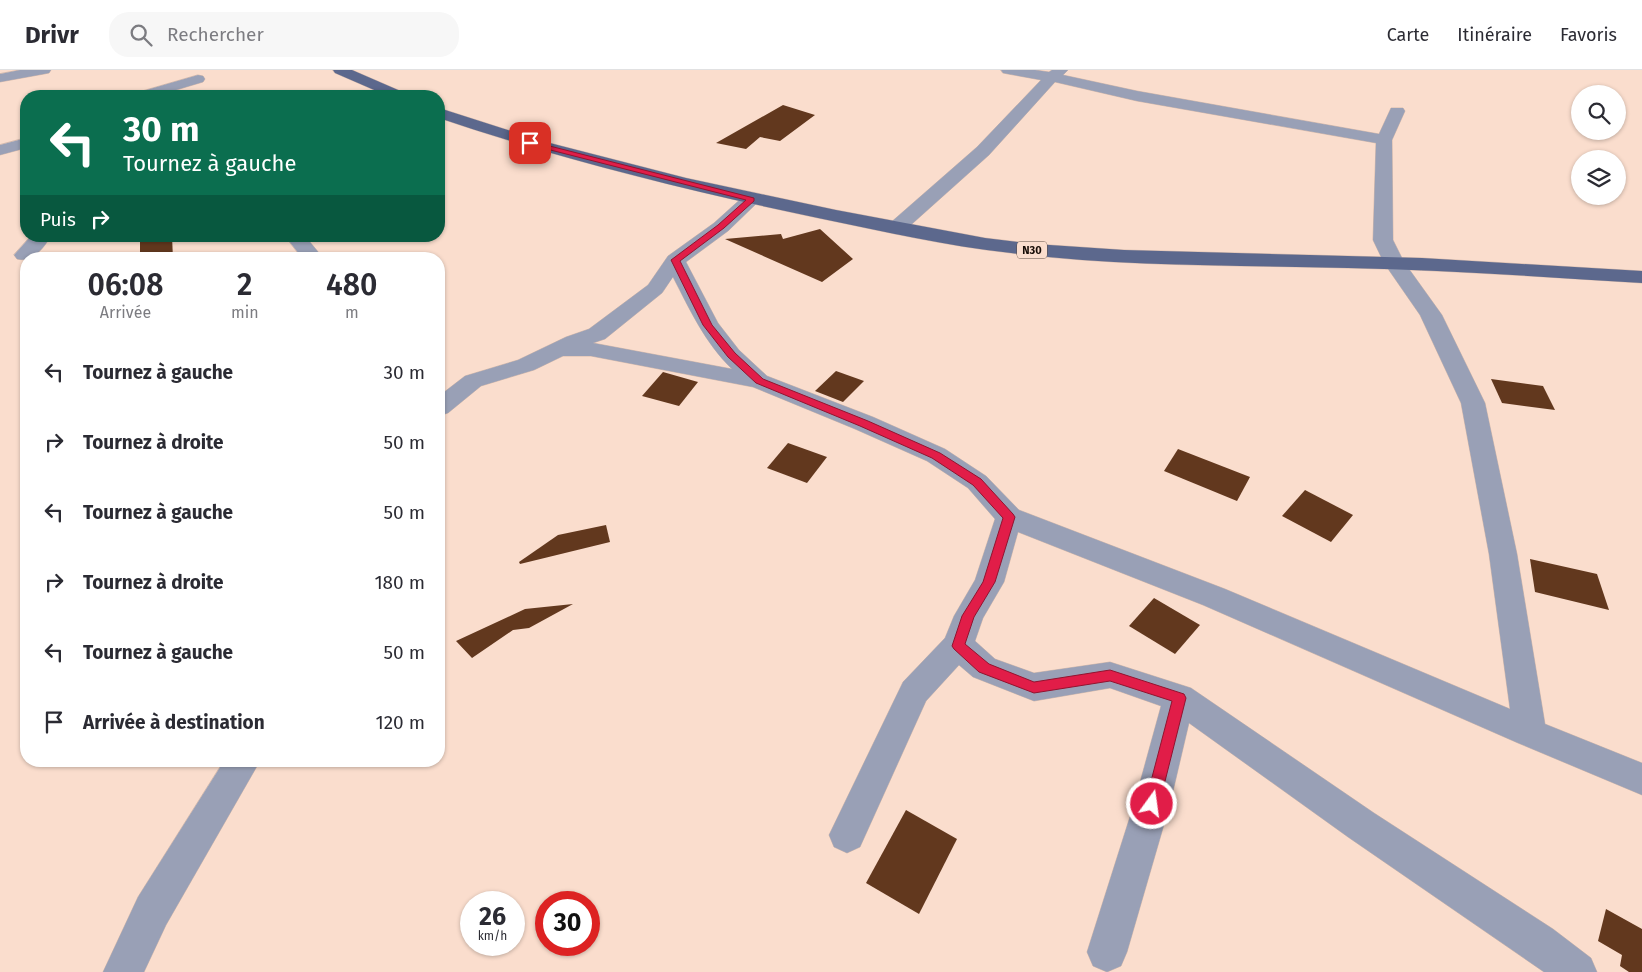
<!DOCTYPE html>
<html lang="fr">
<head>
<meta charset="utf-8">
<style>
  body { margin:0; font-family:"Fira Sans",sans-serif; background:#f7f7f7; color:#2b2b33; height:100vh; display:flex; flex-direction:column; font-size:19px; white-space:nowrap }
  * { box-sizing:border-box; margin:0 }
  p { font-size:16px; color:#7c7c81 }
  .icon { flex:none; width:28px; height:28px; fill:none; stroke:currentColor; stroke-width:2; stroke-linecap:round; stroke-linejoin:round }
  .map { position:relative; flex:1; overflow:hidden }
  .details { position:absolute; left:20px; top:182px; width:425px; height:515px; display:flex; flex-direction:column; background:#fff; border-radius:20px; box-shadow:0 1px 4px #0004 }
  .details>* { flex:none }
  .banner { position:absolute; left:20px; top:20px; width:425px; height:152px; border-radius:20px; box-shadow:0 1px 4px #0004; background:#0b6e4f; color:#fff; overflow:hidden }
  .controls { position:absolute; left:1571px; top:15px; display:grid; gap:10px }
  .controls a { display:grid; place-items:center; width:55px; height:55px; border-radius:50%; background:#fff; box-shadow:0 1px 4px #0004; font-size:25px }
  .speed { position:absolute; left:460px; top:821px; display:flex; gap:10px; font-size:25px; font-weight:700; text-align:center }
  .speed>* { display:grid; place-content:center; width:65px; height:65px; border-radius:50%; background:#fff; box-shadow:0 1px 4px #0004; line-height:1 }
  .speed small { font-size:12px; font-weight:400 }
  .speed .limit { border:8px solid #d22; background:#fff; color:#111 }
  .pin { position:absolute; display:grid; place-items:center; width:42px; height:42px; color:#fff; margin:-21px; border-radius:10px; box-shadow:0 2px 8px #0006 }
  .me { position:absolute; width:55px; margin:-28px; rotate:14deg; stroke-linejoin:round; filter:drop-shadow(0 0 4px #0008) }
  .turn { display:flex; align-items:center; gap:18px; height:105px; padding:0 20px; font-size:22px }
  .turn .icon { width:65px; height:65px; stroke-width:2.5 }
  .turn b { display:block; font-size:35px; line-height:42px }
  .then { display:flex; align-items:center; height:48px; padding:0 20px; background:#0003; gap:10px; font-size:19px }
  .eta { display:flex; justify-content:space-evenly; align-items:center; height:85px; text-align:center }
  .eta b { font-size:30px; font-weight:600; line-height:35px }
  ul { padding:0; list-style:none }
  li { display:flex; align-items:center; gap:15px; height:70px; padding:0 20px }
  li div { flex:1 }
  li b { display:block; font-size:19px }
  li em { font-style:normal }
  header { display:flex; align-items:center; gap:30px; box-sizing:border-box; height:70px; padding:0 25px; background:#fff; border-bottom:1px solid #e1e1e2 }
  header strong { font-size:24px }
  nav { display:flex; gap:28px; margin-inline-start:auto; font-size:18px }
  .search { width:350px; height:45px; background:#f7f7f7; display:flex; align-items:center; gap:12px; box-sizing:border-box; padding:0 18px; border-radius:20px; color:#7c7c81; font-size:19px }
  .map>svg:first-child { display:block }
</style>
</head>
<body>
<header>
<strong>Drivr</strong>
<div class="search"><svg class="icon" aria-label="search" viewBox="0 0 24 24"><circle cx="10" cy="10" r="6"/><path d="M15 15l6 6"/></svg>Rechercher</div>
<nav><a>Carte</a><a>Itinéraire</a><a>Favoris</a></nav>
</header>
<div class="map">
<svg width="1642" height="902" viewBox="0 0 1642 902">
  <rect width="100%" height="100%" fill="#faddcd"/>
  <!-- building -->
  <g fill="#62381e">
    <path d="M783 35 815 45 780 71 760 67 746 79 716 73Z"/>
    <path d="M820 159 853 189 822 212 725 169 781 164 783 169Z"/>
    <path d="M140 166H172L173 189H140Z"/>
    <path d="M836 301 864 311 843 332 815 321Z"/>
    <path d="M663 302 698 312 679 336 642 326Z"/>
    <path d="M1491 309 1543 316 1555 340 1502 333Z"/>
    <path d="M788 373 827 387 807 413 767 398Z"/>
    <path d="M1178 379 1250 407 1237 431 1164 401Z"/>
    <path d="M1305 420 1353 445 1331 472 1282 446Z"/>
    <path d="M606 455 610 472 520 494 519 492 558 465Z"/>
    <path d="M1530 489 1597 504 1609 540 1535 522Z"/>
    <path d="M1154 528 1200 555 1175 584 1129 556Z"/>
    <path d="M573 534 529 558 513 560 472 588 456 571 525 539Z"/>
    <path d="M906 740 957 769 919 844 866 813Z"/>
    <path d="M1606 839 1642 859V902H1629L1620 896 1622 885 1598 871Z"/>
  </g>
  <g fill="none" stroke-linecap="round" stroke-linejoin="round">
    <!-- street casing -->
    <g stroke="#d6bbad" stroke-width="1">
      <g id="street">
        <path d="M20 0H51L49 3 44 4 0 12V4Z"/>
        <path d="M1001 0H1035L1049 2 1052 0H1068L1063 5 1137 21 1379 64 1391 38H1403L1405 41 1392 70 1393 170 1404 192 1442 245 1485 333 1517 484 1545 654 1642 693V725L1518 673 1203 535 1018 462 1004 512 983 548 975 571 995 589 1034 603 1110 592 1191 618 1374 743 1553 859 1591 888 1597 902H1544L1348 767 1189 653 1170 734 1127 882 1121 896 1107 902 1093 896 1087 882 1134 734 1161 636 1110 618 1034 631 973 607 959 595 926 631 860 777 847 783 834 777 829 765 903 612 945 568 954 546 975 510 995 449 968 418 927 391 855 359 753 317 591 286H563L534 300 481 316 448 343 439 346V326L465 306 518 290 566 267 589 259 648 215 668 186 714 153 745 125 751 124 757 125 760 129 757 133 728 161 686 192 718 253 739 280 767 306 873 347 945 379 986 406 1019 440 1225 519 1510 639 1489 484 1461 333 1420 245 1384 193 1373 170 1376 73 1137 31 1055 12 989 85 903 162 896 164 889 162 886 158 889 154 977 77 1041 10 1008 4 1003 3ZM673 207C690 240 705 273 732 299L593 273 605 269 662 223Z"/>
        <path d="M198 5 203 6 205 9 203 12 156 26H133L136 23Z"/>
        <path d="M26 68V78L0 85V75Z"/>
        <path d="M31 166H51C43 179 32 193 17 189L14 185Z"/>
        <path d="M285 166H305L324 189H303Z"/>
        <path d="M224 691H260L166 855 144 902H103L138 827Z"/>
      </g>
    </g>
    <!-- primary casing -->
    <g stroke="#d6bbad" stroke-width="1">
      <g id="primary">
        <path d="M333 0H352L405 23 408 26H388L335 3Z"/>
        <path d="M439 38 542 71 686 108 836 140 985 168 1035 174 1124 180 1422 188 1642 201V213C1544 207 1446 200 1348 198 1236 195 1123 197 1011 183 946 176 882 161 818 148 690 121 563 90 439 48Z"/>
      </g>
    </g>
    <!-- street -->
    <use href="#street" fill="#99a0b6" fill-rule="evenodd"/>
    <!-- primary -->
    <use href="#primary" fill="#5c688d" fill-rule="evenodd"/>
  </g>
  <!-- route -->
  <path fill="#e11d48" stroke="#92132f" d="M530 71 754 128V131L724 158 680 191 712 255 735 283 763 309 868 351 940 383 981 409 1013 444 1015 447 995 512 974 547 965 574 989 594 1034 612 1110 600 1184 624 1186 628 1158 739 1152 741 1147 739 1145 734 1172 631 1110 611 1034 623 979 602 954 579 952 576 962 546 983 512 1003 448 973 415 932 388 860 356 756 313 728 287 703 255 671 190 718 155 746 130 527 74V71Z"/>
  <g text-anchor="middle" stroke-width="5" stroke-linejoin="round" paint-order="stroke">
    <!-- shield labels -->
    <rect fill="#faddcd" stroke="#5a4a41" stroke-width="1" x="1017" y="171.5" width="30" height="17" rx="4"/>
    <g font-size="11" font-weight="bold" fill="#160b05">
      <text x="1032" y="184">N30</text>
    </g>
  </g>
</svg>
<div class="controls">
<a><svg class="icon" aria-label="search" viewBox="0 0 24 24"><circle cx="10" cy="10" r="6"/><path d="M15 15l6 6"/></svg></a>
<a><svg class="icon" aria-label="layers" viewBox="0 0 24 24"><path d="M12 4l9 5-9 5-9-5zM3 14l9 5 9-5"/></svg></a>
</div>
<div class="speed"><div>26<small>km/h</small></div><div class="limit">30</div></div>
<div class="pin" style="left:530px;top:73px;background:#d93025"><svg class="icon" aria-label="arrive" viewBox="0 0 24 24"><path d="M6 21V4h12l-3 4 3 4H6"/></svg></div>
<svg class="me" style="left:1152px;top:734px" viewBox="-20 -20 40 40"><circle r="17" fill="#e11d48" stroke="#fff" stroke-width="3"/><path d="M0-11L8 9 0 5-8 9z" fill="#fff"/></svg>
<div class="banner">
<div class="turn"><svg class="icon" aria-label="left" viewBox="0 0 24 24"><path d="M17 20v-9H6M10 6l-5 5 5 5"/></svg><div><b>30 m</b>Tournez à gauche</div></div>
<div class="then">Puis<svg class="icon" aria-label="right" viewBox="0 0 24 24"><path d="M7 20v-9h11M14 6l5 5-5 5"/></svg></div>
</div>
<section class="details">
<div class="eta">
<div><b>06:08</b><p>Arrivée</p></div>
<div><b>2</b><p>min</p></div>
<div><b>480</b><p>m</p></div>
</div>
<ul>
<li><svg class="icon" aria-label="left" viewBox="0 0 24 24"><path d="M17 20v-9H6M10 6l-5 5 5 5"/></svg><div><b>Tournez à gauche</b></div><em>30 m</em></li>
<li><svg class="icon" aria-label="right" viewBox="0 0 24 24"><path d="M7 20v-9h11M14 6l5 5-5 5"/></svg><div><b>Tournez à droite</b></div><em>50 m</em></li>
<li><svg class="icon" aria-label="left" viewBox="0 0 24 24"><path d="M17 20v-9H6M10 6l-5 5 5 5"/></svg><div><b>Tournez à gauche</b></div><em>50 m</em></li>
<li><svg class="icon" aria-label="right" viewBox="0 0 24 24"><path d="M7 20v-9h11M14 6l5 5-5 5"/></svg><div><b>Tournez à droite</b></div><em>180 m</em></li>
<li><svg class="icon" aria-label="left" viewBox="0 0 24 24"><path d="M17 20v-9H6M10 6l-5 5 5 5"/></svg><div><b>Tournez à gauche</b></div><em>50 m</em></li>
<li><svg class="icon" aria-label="arrive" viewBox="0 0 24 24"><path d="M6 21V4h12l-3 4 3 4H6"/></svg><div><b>Arrivée à destination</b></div><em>120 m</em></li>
</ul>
</section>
</div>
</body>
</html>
